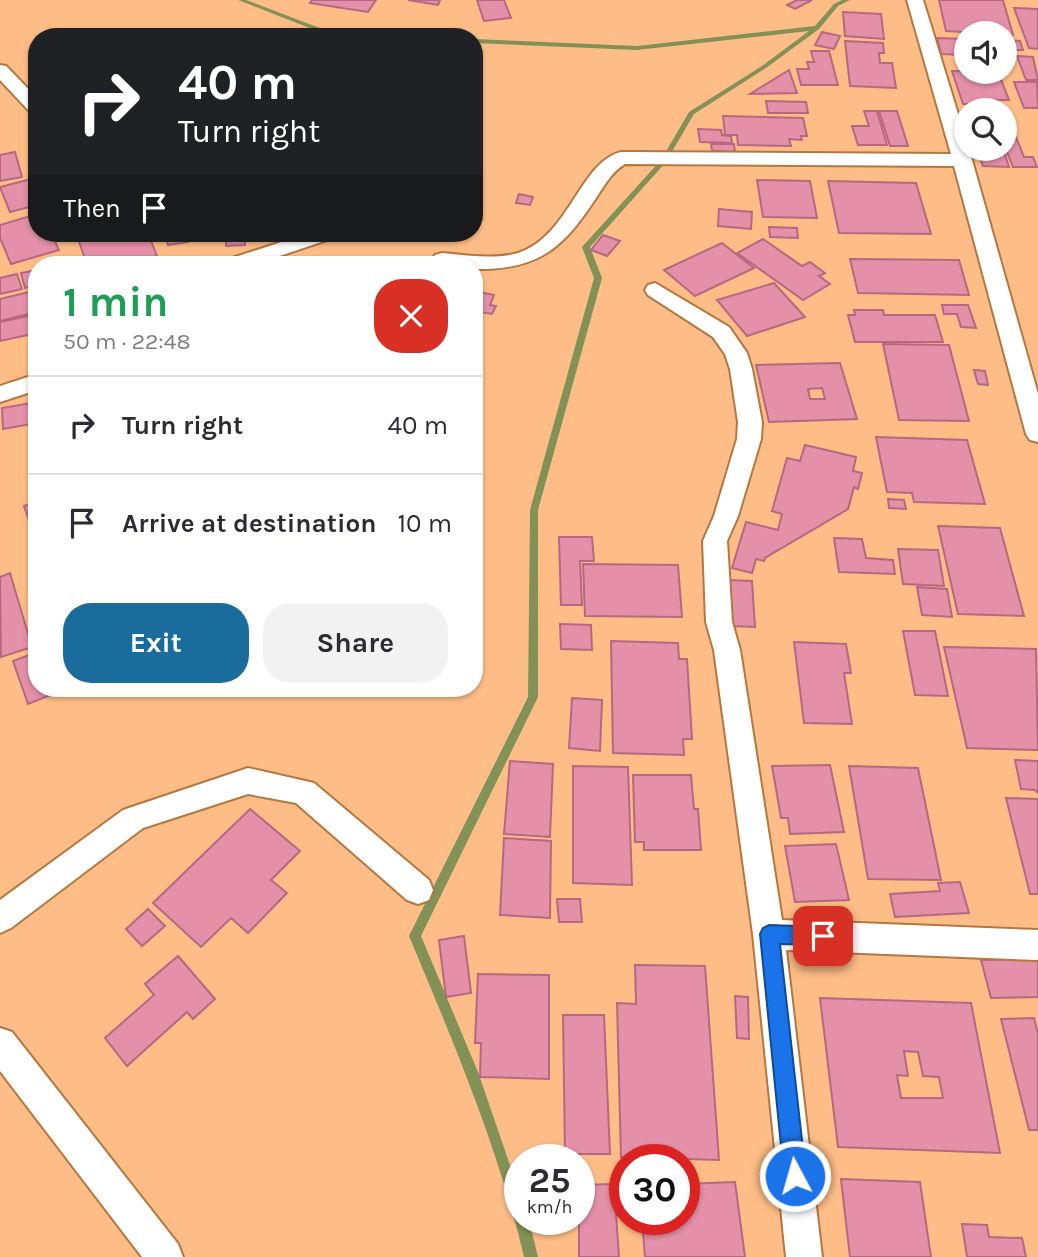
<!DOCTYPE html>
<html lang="en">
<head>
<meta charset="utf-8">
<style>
  body { margin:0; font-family:Karla,sans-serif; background:#f2f2f3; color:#2b2b33; height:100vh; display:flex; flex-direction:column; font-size:26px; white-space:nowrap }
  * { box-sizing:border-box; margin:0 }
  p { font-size:23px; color:#7c7c81 }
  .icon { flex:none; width:38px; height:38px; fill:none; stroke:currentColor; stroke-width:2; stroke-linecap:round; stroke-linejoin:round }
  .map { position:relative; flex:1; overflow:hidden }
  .side { position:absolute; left:28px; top:256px; width:455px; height:441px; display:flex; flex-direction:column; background:#fff; border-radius:28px; box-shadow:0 2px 5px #0004 }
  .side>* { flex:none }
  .top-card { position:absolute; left:28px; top:28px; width:455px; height:214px; border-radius:28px; box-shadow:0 2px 5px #0004; background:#202124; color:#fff; overflow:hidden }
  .fabs { position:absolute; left:954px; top:21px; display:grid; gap:14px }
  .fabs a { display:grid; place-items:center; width:63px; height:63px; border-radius:50%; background:#fff; box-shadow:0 2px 5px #0004; font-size:35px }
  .speed { position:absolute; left:504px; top:1144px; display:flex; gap:14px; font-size:35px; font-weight:700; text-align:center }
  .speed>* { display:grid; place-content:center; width:91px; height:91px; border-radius:50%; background:#fff; box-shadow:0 2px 5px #0004; line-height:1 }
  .speed small { font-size:18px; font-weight:400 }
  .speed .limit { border:10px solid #d22; background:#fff; color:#111 }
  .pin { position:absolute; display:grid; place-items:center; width:60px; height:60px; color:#fff; margin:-30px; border-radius:14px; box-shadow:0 4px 10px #0006 }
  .me { position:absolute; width:77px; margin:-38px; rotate:354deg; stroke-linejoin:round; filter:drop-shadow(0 0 5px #0008) }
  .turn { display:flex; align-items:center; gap:24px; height:147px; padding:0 35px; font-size:32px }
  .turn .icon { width:91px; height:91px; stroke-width:2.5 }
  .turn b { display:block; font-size:49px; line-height:60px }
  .then { display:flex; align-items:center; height:66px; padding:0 35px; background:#0003; gap:14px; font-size:26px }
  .round { display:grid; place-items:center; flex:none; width:74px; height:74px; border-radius:28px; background:#f2f2f3 }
  .head { display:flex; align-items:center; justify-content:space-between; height:119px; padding:0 35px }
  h1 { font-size:42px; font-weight:700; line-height:52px; color:#1e9e55 }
  .primary-button { display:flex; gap:14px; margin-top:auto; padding:14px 35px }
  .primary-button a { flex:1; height:80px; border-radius:28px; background:#1a6c9d; color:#fff; font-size:28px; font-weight:700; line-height:80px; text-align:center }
  .primary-button a+a { background:#f2f2f3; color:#2b2b33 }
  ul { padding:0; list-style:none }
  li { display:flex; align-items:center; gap:21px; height:98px; padding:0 35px; border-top:2px solid #e1e1e2 }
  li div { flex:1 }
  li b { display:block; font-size:26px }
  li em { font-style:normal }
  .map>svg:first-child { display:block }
</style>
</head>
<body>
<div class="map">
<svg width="1038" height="1257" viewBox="0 0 1038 1257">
  <rect width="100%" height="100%" fill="#febd86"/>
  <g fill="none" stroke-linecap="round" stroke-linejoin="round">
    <!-- stream -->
    <g fill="#829257" fill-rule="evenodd">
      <path d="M238 0H246L333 33 375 35 378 37 330 36Z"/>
      <path d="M842 0H850L838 6 819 29 766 68 694 114 666 162 590 247 602 278 538 510V697L421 936 478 1072 520 1194V1220H529L538 1257H524C498 1147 453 1041 409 936L528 697 530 510 594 278 582 247 661 160 689 112 762 66 809 31 637 50 474 43V39L637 46 815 26 834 4Z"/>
    </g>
  </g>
  <!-- building -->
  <g fill="#e390a8" stroke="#b76880" stroke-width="2" fill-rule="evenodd">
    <path d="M312 0H376L368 12 310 3Z"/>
    <path d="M408 0H440L438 5Z"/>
    <path d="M477 0H504L511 18 484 21Z"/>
    <path d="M797 0H812L795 9 787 5Z"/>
    <path d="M939 0H1003L1013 35 946 31Z"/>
    <path d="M1014 8 1038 9V49L1029 48Z"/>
    <path d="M843 12 881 14 884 39 845 36Z"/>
    <path d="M301 29 310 37H278Z"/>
    <path d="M822 32 840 36 834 49 815 45Z"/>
    <path d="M937 38 966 39V55L941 54Z"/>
    <path d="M1004 40 1020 41 1023 50H1010L1012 56H1004Z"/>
    <path d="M845 41 883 43 884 53H879L880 63H892L896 88 850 86Z"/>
    <path d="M811 51H829L838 85H801L797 69H809L807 62H814Z"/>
    <path d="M1017 56 1033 57 1038 80H1026Z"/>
    <path d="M789 70 797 93 750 94Z"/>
    <path d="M952 71 998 72 1009 100H992L994 104H963Z"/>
    <path d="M1014 82H1037L1038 108H1024Z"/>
    <path d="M766 101 806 102 808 113H768Z"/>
    <path d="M864 111H877L887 145H858L852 126H869Z"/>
    <path d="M879 111H897L908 146H890Z"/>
    <path d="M723 116 803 118 807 136H801L802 140 789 139 791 146 738 145 737 135H725Z"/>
    <path d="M698 129 721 130 722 135 731 136 732 143 700 142Z"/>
    <path d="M1004 135H1015L1024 157H1033L1037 167H1013L1004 145Z"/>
    <path d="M711 144H734L735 152 712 151Z"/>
    <path d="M977 149H1003L1009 167 983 166Z"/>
    <path d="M15 152 22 177 0 181V155Z"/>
    <path d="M35 178 37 205 10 212 0 187Z"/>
    <path d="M757 180 810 181 817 218 763 217Z"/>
    <path d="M828 181 916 183 931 234 839 233Z"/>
    <path d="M519 194 533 197 530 205 516 203Z"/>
    <path d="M719 209 752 212 751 229 718 226Z"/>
    <path d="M37 214V233H51L59 250 11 264 0 238V225Z"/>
    <path d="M769 227 797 228 798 238 770 237Z"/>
    <path d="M104 233H148L157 256 124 264H87L78 239Z"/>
    <path d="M226 233H245V245L226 246Z"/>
    <path d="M603 235 620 241 607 256 591 250Z"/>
    <path d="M187 236 188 242 168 245 167 239Z"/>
    <path d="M763 239 802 266 810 262 825 273 819 276 830 284 803 300 737 253Z"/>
    <path d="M722 243 754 268 695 296 664 270Z"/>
    <path d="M850 259 959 260 969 295 858 293Z"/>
    <path d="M37 270V285L25 288 21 273Z"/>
    <path d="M17 274 22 289 0 294V278Z"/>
    <path d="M774 283 805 317 747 336 717 300Z"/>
    <path d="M37 290V312L0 321V299Z"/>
    <path d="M479 292 494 295 490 305 496 306 492 314 474 311Z"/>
    <path d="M942 305H968L976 328 961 327 957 314H944Z"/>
    <path d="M854 310H883L884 315H935L943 342H855L848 315H855Z"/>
    <path d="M37 314V333L0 341V322Z"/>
    <path d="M883 344 949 345 969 421 899 420Z"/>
    <path d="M840 363 857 419 769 422 756 365ZM822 388 825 399H810L808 389Z"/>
    <path d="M974 370 985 371 988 385 978 384Z"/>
    <path d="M37 402V423L3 429 2 408Z"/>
    <path d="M876 437 967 440 985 504 914 502 912 493 887 492Z"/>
    <path d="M805 445 856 457 853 471 862 473 858 489 854 487 848 509 765 558 764 561 756 559 752 573 732 568 746 522 778 530 782 514 772 511 787 458 800 461Z"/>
    <path d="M888 499 904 500 906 509 889 508Z"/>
    <path d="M37 501V524L31 526 24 506Z"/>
    <path d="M938 526 1000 528 1024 616 958 614Z"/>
    <path d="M559 537H592L594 561H580L582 605H561Z"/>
    <path d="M834 538 862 539 866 558 893 560 895 574 839 572Z"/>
    <path d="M898 549 938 550 944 586 903 584Z"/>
    <path d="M583 564 678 565 682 617 585 616Z"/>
    <path d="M10 573 32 647 1 657 0 577Z"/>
    <path d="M728 580 752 581 755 627 731 626Z"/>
    <path d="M917 587 947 589 952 617 922 615Z"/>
    <path d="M560 624 591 625 592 650 561 649Z"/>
    <path d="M903 631H935L948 696 915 695Z"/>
    <path d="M611 641 678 643 679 659H687L692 739H683L684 755 613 753Z"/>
    <path d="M794 642 846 644 851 673H844L852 724 804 723Z"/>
    <path d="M944 647 1036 649 1038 750 967 748Z"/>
    <path d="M37 652V688H68L28 704 13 661Z"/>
    <path d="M572 698 602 700 600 751 569 748Z"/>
    <path d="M1015 760 1038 761V793L1035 790 1021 789Z"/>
    <path d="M510 761 553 764 550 837 504 834Z"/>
    <path d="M830 765 844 832 790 834 788 818H781L772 766Z"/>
    <path d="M573 766 628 767 632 885 573 883Z"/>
    <path d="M849 766 918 768 941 880 868 879Z"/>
    <path d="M633 775H691L694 809H698L701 850H644V842H635Z"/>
    <path d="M1006 798 1038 799V894H1030Z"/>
    <path d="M250 809 300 851 271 880 287 893 248 933 231 918 201 947 153 903Z"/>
    <path d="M504 838 551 841 550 918 500 915Z"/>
    <path d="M836 844 849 900 795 902 785 846Z"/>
    <path d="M960 882 969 913 895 917 890 894 940 891 938 883Z"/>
    <path d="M557 899H580L582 922H559Z"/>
    <path d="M148 909 165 926 142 946 126 929Z"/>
    <path d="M464 936 471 993 446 997 439 940Z"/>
    <path d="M178 956 215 999 193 1019 187 1012 127 1066 105 1038 154 995 145 984Z"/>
    <path d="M1038 959V997L991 998 981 960Z"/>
    <path d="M635 965 705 966 719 1160 621 1157 617 1003 636 1004Z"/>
    <path d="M478 974 549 975V1079L480 1077 481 1043H475Z"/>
    <path d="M735 996 748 997 749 1039 737 1038Z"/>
    <path d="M820 998 971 1003 1000 1153 838 1147ZM904 1051 918 1052 923 1076 939 1077 943 1098H901L897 1075 908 1076Z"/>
    <path d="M563 1015H604L610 1154H565Z"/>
    <path d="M1034 1018 1038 1034V1130H1029L1001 1019Z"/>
    <path d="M841 1179 920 1182 931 1257H850Z"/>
    <path d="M735 1182 745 1257H645L642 1220H684V1184Z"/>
    <path d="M614 1184 619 1257H579V1185Z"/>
    <path d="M962 1224 987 1225 989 1237 1022 1238 1026 1257H967Z"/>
  </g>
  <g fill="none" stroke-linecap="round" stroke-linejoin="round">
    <!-- street casing -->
    <g stroke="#b37740" stroke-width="4">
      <g id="street">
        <path d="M907 0H923L966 140V149H969L972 160 1038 394V442L1030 440 1026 434 954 166 625 164C610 173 604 187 594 201 561 251 536 270 474 269V264H435L432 260 435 255 442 253C466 255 494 260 518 253 569 237 580 162 621 152L951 154Z"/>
        <path d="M0 65 6 66 37 98V114L31 113 0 80Z"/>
        <path d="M309 233H339L336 237 256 264H226L229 259Z"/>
        <path d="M655 283 729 327 747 353 752 369 762 422 761 439 738 516 727 541 732 622 740 650 782 920 1038 930V960L786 950 822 1257H786L753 934 714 650 706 622 703 541 714 516 737 439 738 422 730 369 725 354 713 337 648 295 645 290 648 285Z"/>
        <path d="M37 374V390L0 402V386Z"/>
        <path d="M248 768 314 783 429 880 433 890 429 900 418 904 407 900 296 803 248 794 143 828 11 928 0 933V900L123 810Z"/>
        <path d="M0 1028 12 1032 178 1244 183 1257H142L0 1071Z"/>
      </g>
    </g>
    <!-- street -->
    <use href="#street" fill="#fff" fill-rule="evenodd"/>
  </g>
  <!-- route -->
  <path fill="#1a73e8" stroke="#114b97" stroke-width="2" d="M769 925 823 927 830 930 832 936 830 943 823 945 780 944 806 1176 802 1184 795 1187 788 1184 784 1176 760 934 763 928Z"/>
</svg>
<div class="fabs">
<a><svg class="icon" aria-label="sound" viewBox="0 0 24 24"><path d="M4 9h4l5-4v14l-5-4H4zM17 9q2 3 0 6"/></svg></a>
<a><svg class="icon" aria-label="search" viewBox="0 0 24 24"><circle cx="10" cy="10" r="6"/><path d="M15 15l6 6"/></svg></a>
</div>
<div class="speed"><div>25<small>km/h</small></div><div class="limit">30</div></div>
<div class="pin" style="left:823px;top:936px;background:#d93025"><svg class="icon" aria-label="arrive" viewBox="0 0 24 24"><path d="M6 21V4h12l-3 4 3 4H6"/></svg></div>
<svg class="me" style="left:795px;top:1176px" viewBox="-20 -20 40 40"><circle r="17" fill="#1a73e8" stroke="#fff" stroke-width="3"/><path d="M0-11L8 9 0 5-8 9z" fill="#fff"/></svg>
<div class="top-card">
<div class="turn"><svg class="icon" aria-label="right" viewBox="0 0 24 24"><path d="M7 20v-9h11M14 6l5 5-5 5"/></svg><div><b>40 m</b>Turn right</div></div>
<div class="then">Then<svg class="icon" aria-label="arrive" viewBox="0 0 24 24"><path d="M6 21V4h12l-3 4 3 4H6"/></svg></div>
</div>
<section class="side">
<div class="head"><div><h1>1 min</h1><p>50 m · 22:48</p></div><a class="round" style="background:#d93025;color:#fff"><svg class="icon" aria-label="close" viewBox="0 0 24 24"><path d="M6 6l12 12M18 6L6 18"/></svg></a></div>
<ul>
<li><svg class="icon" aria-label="right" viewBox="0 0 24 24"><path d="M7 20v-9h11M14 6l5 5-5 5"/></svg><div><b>Turn right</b></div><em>40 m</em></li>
<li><svg class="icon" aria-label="arrive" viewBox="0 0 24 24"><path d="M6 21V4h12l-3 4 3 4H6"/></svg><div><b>Arrive at destination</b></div><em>10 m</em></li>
</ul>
<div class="primary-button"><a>Exit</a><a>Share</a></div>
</section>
</div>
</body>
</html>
